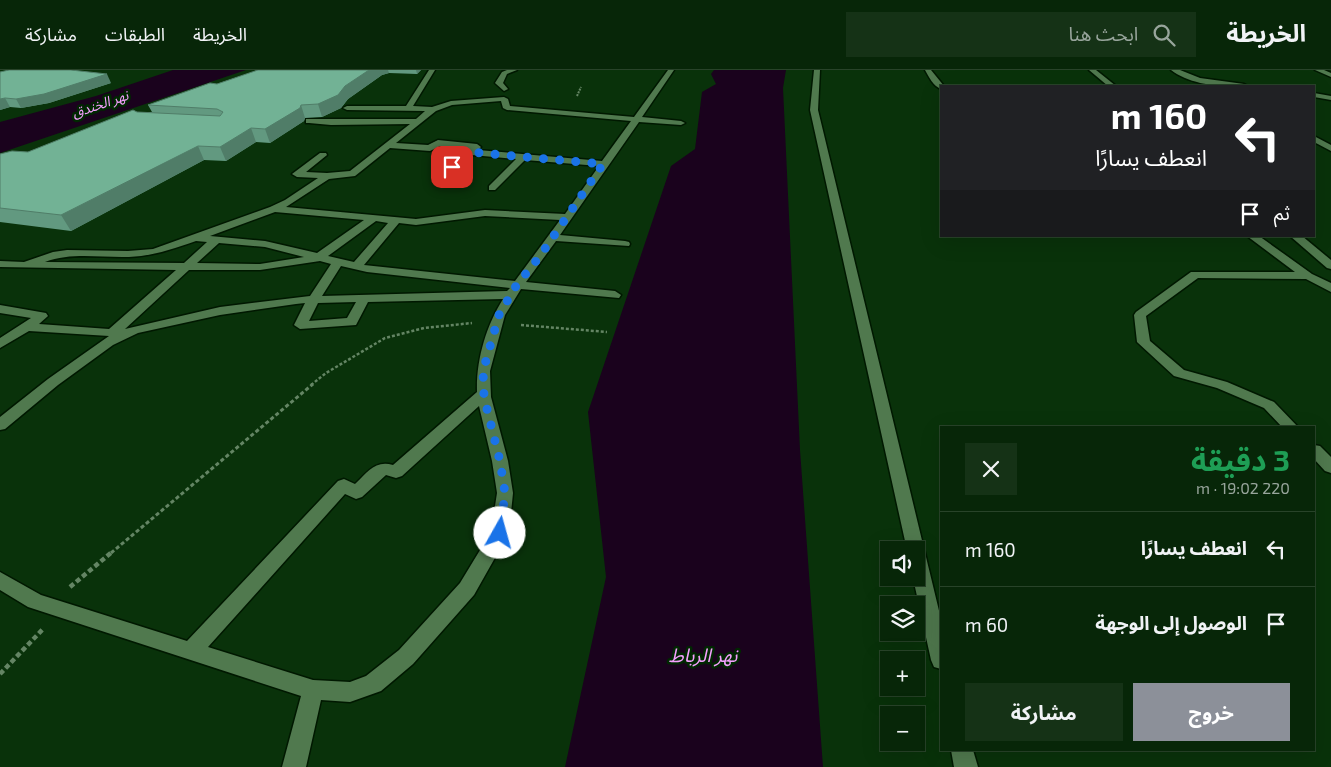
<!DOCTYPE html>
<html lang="ar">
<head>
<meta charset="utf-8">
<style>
  body { margin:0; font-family:"Exo 2","Noto Sans Arabic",sans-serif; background:#153216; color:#f1f3f6; direction:rtl; height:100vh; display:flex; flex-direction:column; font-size:19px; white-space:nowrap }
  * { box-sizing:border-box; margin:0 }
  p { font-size:16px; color:#98a59c }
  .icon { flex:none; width:28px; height:28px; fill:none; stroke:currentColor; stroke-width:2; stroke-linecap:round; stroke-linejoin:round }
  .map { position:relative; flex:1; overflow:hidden; direction:ltr }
  .details { position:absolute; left:940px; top:356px; width:375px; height:325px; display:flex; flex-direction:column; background:#072608; border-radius:0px; box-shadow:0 5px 20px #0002,0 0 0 1px #284329; direction:rtl }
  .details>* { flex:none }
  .guide { position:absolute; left:940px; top:15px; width:375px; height:152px; border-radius:0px; box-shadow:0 5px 20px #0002,0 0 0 1px #284329; direction:rtl; background:#202124; color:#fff; overflow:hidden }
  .buttons { position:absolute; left:880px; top:471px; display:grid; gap:10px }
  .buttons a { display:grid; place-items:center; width:45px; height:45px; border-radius:0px; background:#072608; box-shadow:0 5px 20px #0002,0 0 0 1px #284329; font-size:25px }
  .pin { position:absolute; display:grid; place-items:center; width:42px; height:42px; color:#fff; margin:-21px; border-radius:10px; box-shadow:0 2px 8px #0006 }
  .me { position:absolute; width:55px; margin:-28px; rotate:7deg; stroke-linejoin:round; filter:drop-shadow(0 0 4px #0008) }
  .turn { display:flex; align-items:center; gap:18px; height:105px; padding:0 25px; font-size:22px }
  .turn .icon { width:65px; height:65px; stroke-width:2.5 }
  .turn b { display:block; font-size:35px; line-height:42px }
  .then { display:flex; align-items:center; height:48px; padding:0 25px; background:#0003; gap:10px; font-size:19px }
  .round { display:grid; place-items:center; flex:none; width:52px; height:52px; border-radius:0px; background:#153216 }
  .overview { display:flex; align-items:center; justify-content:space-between; height:85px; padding:0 25px }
  h1 { font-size:30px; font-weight:700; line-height:38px; color:#1e9e55 }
  .button { display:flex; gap:10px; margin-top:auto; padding:10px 25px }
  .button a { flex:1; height:58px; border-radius:0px; background:#8c9099; color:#fff; font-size:20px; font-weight:700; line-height:58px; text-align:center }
  .button a+a { background:#153216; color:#f1f3f6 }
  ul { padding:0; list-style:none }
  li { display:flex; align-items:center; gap:15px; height:75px; padding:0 25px; border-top:1px solid #284329 }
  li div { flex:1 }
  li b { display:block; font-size:19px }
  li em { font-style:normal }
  header { display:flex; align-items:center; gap:30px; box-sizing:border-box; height:70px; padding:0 25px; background:#072608; border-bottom:1px solid #284329 }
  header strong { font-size:24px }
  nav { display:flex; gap:28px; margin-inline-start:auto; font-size:18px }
  .search { width:350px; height:45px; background:#153216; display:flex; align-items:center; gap:12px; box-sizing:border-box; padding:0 18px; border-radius:0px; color:#98a59c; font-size:19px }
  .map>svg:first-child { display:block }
</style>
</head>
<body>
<header>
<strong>الخريطة</strong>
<div class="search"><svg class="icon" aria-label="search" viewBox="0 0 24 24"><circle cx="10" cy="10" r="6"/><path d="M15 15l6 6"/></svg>ابحث هنا</div>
<nav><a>الخريطة</a><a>الطبقات</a><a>مشاركة</a></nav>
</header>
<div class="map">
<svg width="1331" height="697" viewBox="0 0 1331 697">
  <rect width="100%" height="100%" fill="#09320a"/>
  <!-- water -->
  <g fill="#1a021d">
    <path d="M173 0H246L0 83V52L96 26Z"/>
    <path d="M714 0H786L783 18 800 380 823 697H565L606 507 588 342 671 96 695 79 702 22 716 14 711 4Z"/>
  </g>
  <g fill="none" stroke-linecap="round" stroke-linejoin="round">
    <!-- minor casing -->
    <g stroke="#001800" stroke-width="3">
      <g id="minor">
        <path d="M429 0H435L413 36 432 37 451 31 504 27 508 29 510 36 634 47 668 0H674L642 47 681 51 685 53 681 55 639 52 560 165 625 171 629 172 630 174 629 176 556 171 526 212 615 221 621 225 619 228 521 219 505 245 490 301 491 327 508 391 513 423 509 463 474 525 413 594 381 621 350 632 321 630 306 697H282L301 626 28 537 0 520V502L41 525 187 571 338 411 344 409 355 414C368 402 375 390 393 395L477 322C476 290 486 256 503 229L368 232 356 255 300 259 294 255 305 233 296 234 220 245 138 263 113 275 58 315 5 359 0 360V347L48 309 109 266 29 261 0 278V268L31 248 0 243V235L46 243 48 246 39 254 109 259 176 200 0 197V191L24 192 53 182 67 180 128 181 153 179 270 137 285 130 318 108 297 107 292 104 320 83H326L327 85 306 102 327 103 350 101 410 54 331 55 309 53H306V49H416L425 41 347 40 343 38 347 36H406ZM501 31 503 38 507 40 631 51 602 91 478 80 481 77 477 74 438 70 428 75 396 73 436 41 452 35ZM440 76 469 79 449 95V99L452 100 472 85 516 89 489 116V120H495L525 90 599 96 565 144 485 140 416 149 286 137 329 109 355 106 390 78 430 81ZM275 142 364 150 317 183 265 171 210 166ZM485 146 560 150 515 211 364 195 399 153 416 155ZM376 151 388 153 354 192 328 186ZM196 171 207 172 184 193 45 192C72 182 101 188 129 187 153 186 173 179 196 171ZM219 173 265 177 304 187 260 194 197 193ZM320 191 331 194 310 226 220 237 125 259 189 200H260ZM341 196 367 202 510 218 507 221 322 226ZM356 232 347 248 309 251 318 233ZM479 336 492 391 497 423 491 462 460 513 399 580 366 606 350 612 313 610 208 577 345 424 356 429 362 427 386 405 396 408 402 406Z"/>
        <path d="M507 0H517L507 4 503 13 508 19 504 21 495 13 502 2Z"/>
        <path d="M814 0H820L818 40 941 549V599L934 597 931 590 913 508H916V480H907L810 40Z"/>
        <path d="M925 0H931L944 16H941V19C933 16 929 7 925 0Z"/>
        <path d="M1089 0H1096L1116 16H1108Z"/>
        <path d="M1171 0H1180L1200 8 1244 14 1248 16C1224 18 1190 15 1171 0Z"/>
        <path d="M1315 0H1324L1331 3V7Z"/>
        <path d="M1314 23 1331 26V30L1314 27Z"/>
        <path d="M1314 66 1331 75V81L1314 72Z"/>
        <path d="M1247 166H1259L1312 204 1331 213V222L1306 209 1198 208 1146 246 1150 271 1184 300 1227 312 1274 332 1299 358H1283L1264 338 1217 318 1174 306 1137 272 1134 245 1136 242 1191 202H1295Z"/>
        <path d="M1290 166H1302L1331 190V199L1327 198Z"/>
        <path d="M1314 375 1320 376 1331 387V403L1325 401 1314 389Z"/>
        <path d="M951 680H973L978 697H954Z"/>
      </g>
    </g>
    <!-- path-far3 -->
    <path stroke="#648564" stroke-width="2" stroke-dasharray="2 1" stroke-linecap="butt" d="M577 26 581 17"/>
    <!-- path-far2 -->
    <g stroke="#648564" stroke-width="2.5" stroke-dasharray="3 2" stroke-linecap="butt">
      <path d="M521 255 607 262"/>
      <path d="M311 315 326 303 385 268 424 258 472 253"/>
    </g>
    <!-- path-far1 -->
    <path stroke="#648564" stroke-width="3" stroke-dasharray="4 2.5" stroke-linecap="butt" d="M111 483 313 314"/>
    <!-- path -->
    <g stroke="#648564" stroke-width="4.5" stroke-dasharray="5 3" stroke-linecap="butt">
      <path d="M70 517 112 482"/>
      <path d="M0 604 43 559"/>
    </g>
    <!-- minor -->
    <use href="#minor" fill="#50794e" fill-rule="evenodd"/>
  </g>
  <!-- wall -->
  <g fill="#629980">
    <path d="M258 0H421L417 4 389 3 382 5 348 29 341 38 322 47 305 48 304 51 270 73 256 72 226 91 204 90 71 161 0 152V84L28 82 137 42H152L148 35 217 14Z"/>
    <path d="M0 2 111 13 49 33 21 38 10 37 0 40Z"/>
  </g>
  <!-- shaded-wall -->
  <g fill="#507d68">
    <path d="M369 0H388L389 3 382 5 348 29 341 38 322 47 318 34Z"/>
    <path d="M416 0H421L417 4Z"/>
    <path d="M107 4 111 13 49 33 21 38 16 29Z"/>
    <path d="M5 28 10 37 0 40V29Z"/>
    <path d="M301 35 305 48 304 51 270 73 265 59Z"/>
    <path d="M251 58 256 72 226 91 220 77Z"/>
    <path d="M198 76 204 90 71 161 61 145Z"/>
  </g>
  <!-- building -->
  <g fill="#72b295" stroke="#507d68">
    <path d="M9 0H71L107 4 44 24 16 29 5 28 0 29V2Z"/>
    <path d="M258 0H369L345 16 338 25 318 34 301 35 300 38 265 59 251 58 220 77 198 76 61 145 0 138V84L12 81 28 82 133 40 137 42 220 46 223 42 217 39 148 35 210 13 217 14Z"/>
  </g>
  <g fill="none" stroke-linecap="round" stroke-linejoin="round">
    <!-- route -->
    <path stroke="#1a73e8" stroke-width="9" stroke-dasharray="0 16.2" d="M452 97 470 82 603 94 540 186 516 216 499 245 483 301 484 327 500 391 505 423 500 463"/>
  </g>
  <g text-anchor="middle" stroke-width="5" stroke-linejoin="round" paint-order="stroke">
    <!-- far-water labels -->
    <g font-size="14" font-style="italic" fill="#f5a0fe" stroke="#002801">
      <text transform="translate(100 34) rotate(-19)" y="5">نهر الخندق</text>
    </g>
    <!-- near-water labels -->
    <g font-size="19" font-style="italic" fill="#f5a0fe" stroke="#002801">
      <text x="703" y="592">نهر الرباط</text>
    </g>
  </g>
</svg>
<div class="buttons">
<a><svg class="icon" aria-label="sound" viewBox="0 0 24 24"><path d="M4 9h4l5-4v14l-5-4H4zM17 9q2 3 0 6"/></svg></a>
<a><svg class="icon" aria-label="layers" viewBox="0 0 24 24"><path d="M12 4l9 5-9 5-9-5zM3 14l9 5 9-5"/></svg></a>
<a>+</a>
<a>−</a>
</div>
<div class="pin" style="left:452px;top:97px;background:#d93025"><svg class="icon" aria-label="arrive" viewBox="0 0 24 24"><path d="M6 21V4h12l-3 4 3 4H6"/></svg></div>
<svg class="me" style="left:500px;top:463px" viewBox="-20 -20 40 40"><circle r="19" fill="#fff"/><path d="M0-13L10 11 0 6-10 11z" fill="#1a73e8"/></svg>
<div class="guide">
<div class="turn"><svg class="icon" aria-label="left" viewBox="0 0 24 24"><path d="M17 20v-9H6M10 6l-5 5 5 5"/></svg><div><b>160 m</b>انعطف يسارًا</div></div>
<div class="then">ثم<svg class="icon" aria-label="arrive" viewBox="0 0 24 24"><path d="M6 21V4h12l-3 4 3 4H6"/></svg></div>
</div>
<section class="details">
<div class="overview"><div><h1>3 دقيقة</h1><p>220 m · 19:02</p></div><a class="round"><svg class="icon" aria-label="close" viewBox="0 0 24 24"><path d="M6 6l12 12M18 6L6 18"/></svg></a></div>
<ul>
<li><svg class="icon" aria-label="left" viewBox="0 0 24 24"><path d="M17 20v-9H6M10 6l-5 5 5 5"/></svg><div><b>انعطف يسارًا</b></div><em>160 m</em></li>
<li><svg class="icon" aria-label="arrive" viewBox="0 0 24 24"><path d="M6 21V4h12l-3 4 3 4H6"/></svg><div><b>الوصول إلى الوجهة</b></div><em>60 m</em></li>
</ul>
<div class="button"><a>خروج</a><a>مشاركة</a></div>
</section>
</div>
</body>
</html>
